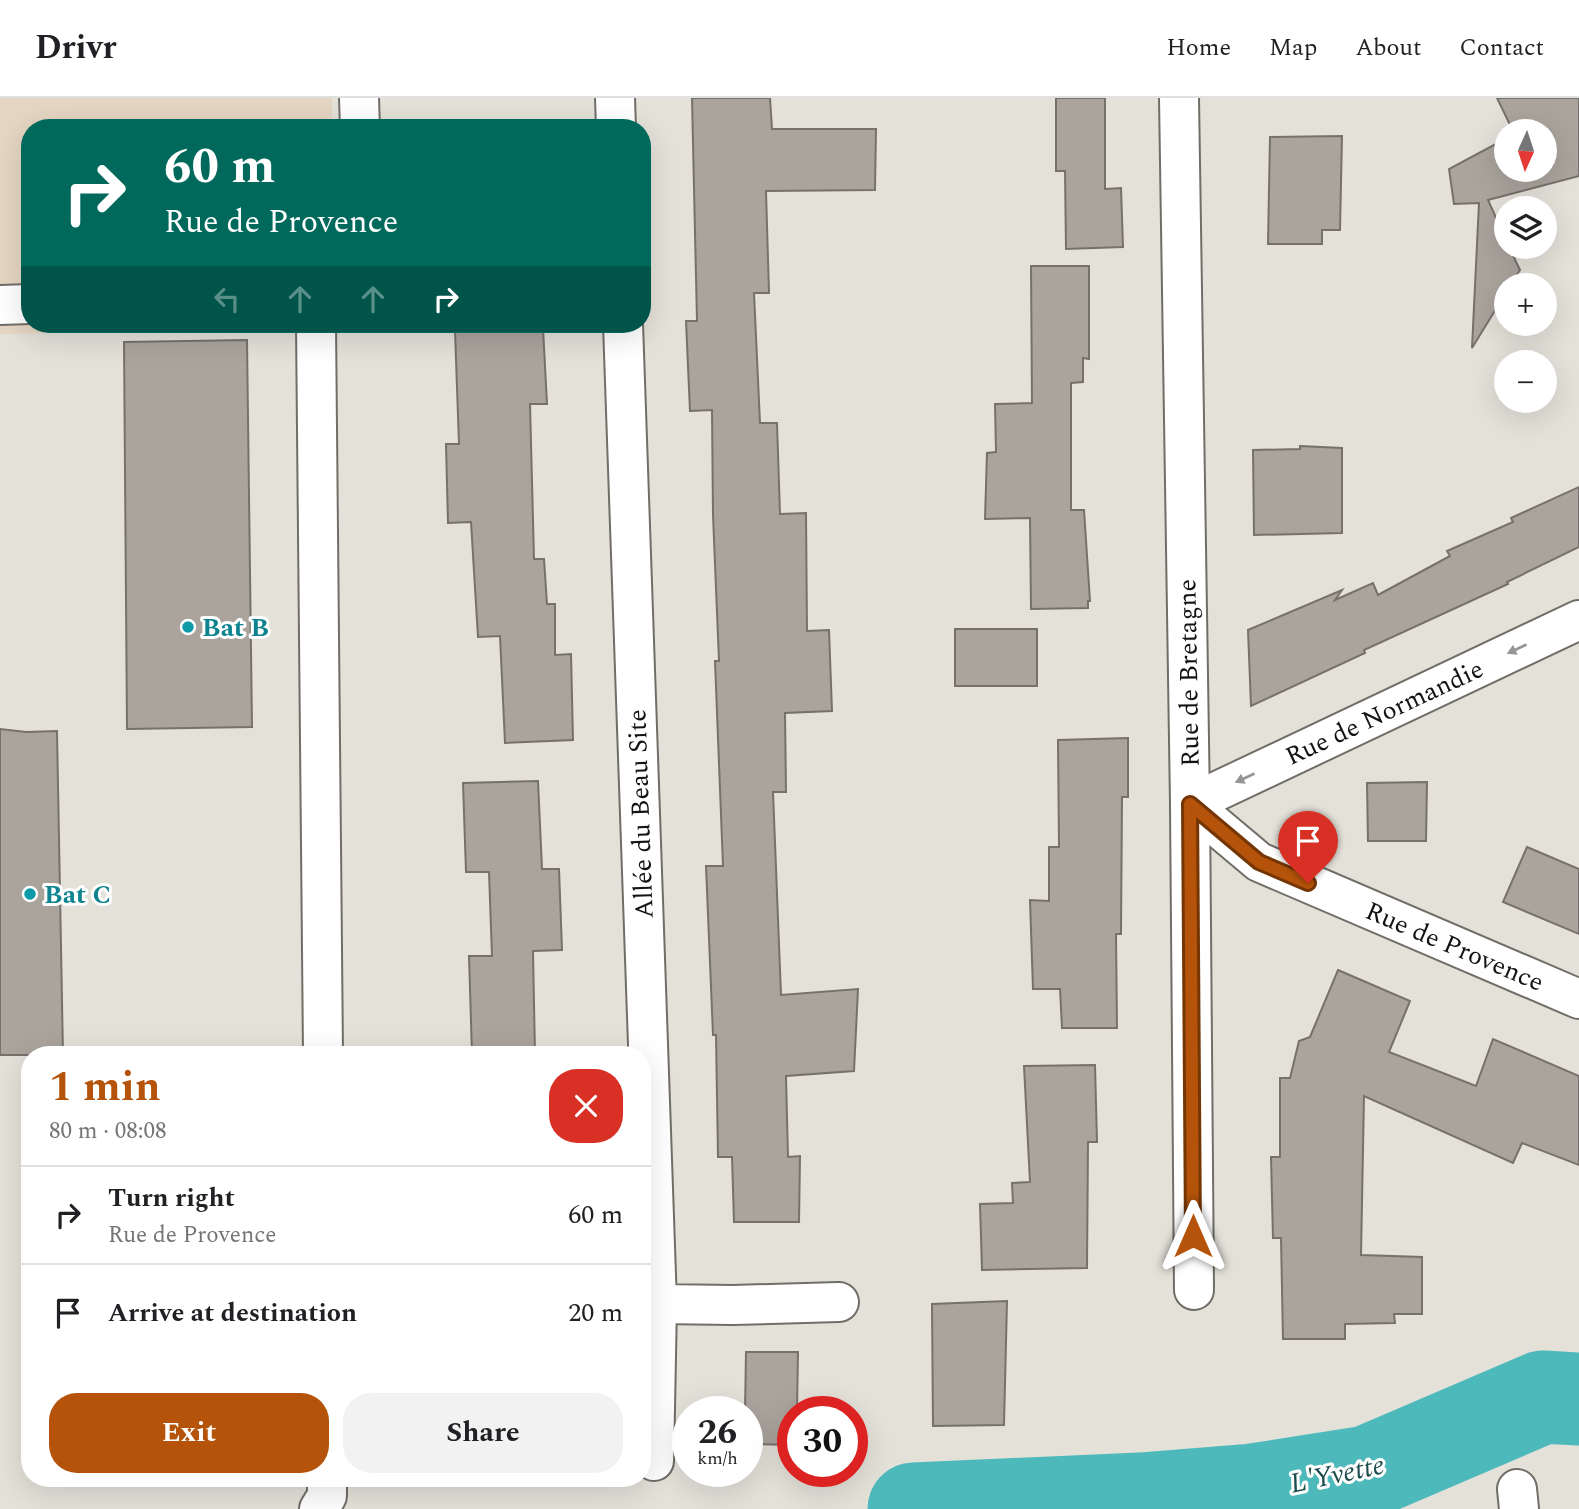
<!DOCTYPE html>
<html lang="en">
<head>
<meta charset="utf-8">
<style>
  body { margin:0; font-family:Spectral,serif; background:#f2f2f2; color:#202124; height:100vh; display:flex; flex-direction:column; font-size:26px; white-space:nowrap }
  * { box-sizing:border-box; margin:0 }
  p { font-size:23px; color:#757577 }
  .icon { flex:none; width:38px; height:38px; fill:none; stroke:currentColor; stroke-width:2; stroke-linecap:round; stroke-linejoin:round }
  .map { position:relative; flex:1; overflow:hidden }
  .panel { position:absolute; left:21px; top:948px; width:630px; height:441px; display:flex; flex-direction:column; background:#fff; border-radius:28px; box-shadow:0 7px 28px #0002 }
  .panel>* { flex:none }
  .banner { position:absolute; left:21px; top:21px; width:630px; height:214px; border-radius:28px; box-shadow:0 7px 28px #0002; background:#00695c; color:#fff; overflow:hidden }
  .needle { width:46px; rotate:183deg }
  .buttons { position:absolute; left:1494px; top:21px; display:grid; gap:14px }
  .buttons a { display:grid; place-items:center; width:63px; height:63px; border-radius:50%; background:#fff; box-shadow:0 7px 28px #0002; font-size:35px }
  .speed { position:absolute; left:672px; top:1298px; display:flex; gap:14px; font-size:35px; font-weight:700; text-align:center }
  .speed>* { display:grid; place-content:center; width:91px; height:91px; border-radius:50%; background:#fff; box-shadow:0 7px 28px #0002; line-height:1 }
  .speed small { font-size:18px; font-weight:400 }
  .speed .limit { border:10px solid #d22; background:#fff; color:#111 }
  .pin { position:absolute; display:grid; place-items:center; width:60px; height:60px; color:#fff; margin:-72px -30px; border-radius:50% 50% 50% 0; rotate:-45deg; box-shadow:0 0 7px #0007 }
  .pin .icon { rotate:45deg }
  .me { position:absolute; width:77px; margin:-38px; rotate:0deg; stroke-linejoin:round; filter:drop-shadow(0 0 5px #0008) }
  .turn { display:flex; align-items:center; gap:24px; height:147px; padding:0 28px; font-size:32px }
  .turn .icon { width:91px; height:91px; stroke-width:2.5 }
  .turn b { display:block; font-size:49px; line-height:60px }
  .lanes { display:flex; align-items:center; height:66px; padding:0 28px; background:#0003; justify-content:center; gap:35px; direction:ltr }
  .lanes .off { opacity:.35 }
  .round { display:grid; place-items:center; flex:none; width:74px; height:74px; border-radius:28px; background:#f2f2f2 }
  .summary { display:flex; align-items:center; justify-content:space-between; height:119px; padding:0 28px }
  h1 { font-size:42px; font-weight:700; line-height:52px; color:#b45309 }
  .button { display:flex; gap:14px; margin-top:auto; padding:14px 28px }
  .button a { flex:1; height:80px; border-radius:28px; background:#b45309; color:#fff; font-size:28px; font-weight:700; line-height:80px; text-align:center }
  .button a+a { background:#f2f2f2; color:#202124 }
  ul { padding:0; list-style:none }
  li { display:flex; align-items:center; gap:21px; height:98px; padding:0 28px; border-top:2px solid #e0e0e0 }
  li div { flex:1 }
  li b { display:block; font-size:26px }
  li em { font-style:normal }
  header { display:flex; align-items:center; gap:42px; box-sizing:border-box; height:98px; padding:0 35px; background:#fff; border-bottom:2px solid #e0e0e0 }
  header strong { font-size:33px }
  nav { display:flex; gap:38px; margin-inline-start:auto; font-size:24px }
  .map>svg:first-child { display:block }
</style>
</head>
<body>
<header>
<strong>Drivr</strong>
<nav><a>Home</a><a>Map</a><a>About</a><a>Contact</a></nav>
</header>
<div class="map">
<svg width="1579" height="1411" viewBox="0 0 1579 1411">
  <rect width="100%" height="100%" fill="#e4e1d9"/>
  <!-- commercial -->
  <path fill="#e5d5c3" d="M0 0H332V30H30V226H332V230L0 236Z"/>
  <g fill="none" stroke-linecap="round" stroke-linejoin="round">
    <!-- river -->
    <path stroke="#4eb9bb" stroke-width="93" d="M914 1411 1140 1401 1253 1392 1368 1374 1543 1299 1579 1301"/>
  </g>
  <!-- building -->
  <g fill="#aaa49d" stroke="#76716b" stroke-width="2">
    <path d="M692 0H770L772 31H876L875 92 766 93 769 195H754L760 325H777L780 416 806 415 807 533 829 532 832 613 785 615 786 694H773L781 897 858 891 854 973 786 978 788 1059 800 1058 799 1124H734L732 1059H718L716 937H713L706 768H723L715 563H719L713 417 712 312 690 313 686 223H697Z"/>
    <path d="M1056 0H1105V91L1121 90 1123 149 1066 151 1065 73H1056Z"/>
    <path d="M1497 0H1579V78L1488 102 1507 144V149H1509L1520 172 1510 187H1507V193L1472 250 1479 105 1454 106 1449 71 1507 40V72H1545V33H1513Z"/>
    <path d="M1342 38 1340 132H1322V146H1268L1270 39Z"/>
    <path d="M1031 168H1089V261L1083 260V284L1071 285V412H1084L1090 503H1088V510L1031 511 1030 420 985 421 987 355 996 354 995 306 1032 305Z"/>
    <path d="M543 230 547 306H530L534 461H544L547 506H555V557L571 556 573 642 505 645 500 538 478 539 471 424 448 425 446 346H459L455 233Z"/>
    <path d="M247 242 252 629 127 631 124 244Z"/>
    <path d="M1300 348 1342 350V435L1254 437 1253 352 1300 351Z"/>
    <path d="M1579 389V449L1507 484 1508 486 1364 552 1365 555 1251 608 1248 532 1342 492 1335 502 1373 485 1378 497 1450 458 1447 453 1513 424 1511 420Z"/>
    <rect x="955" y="531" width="82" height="57"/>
    <path d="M0 631 26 634 57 633 63 957H0Z"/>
    <path d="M1128 640V699H1122L1121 836H1116L1117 930H1062L1060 891H1033L1030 802 1049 803V749H1059L1058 642Z"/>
    <path d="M538 683 542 771H559L562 852 533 853 535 957H472L469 858H492L489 774H466L463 685Z"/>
    <path d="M1427 684 1426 743H1368L1367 685Z"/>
    <path d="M1527 749 1579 771V836L1503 804Z"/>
    <path d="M1338 872 1410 903 1389 954 1476 988 1493 941 1579 978V1067L1522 1045 1513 1065 1364 998 1361 1157 1422 1159V1216H1394L1395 1225 1345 1226V1241H1283L1281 1140H1273L1271 1059H1280V980H1290L1299 943 1310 939Z"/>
    <path d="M1095 967 1097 1044H1088L1087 1170 982 1172 980 1106 1013 1105 1012 1085 1030 1084 1024 968Z"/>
    <path d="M1007 1203 1004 1327 933 1328 932 1206Z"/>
    <path d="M746 1254H798L797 1314H793V1347L747 1346V1314H745Z"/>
  </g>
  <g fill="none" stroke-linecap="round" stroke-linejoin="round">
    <!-- minor casing -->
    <g stroke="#716e67" stroke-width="42">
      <g id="minor">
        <path d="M359 0 360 30"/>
        <path d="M615 0 616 30"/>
        <path d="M1179 0 1190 706 1194 1192"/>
        <path d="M0 207 30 206"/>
        <path d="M316 226 323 957"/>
        <path d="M623 226 657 1206 733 1207 839 1204"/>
        <path d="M1190 706 1259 764 1579 901"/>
        <path d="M1190 706 1579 522"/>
        <path d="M654 1363 657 1206"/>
        <path d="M1517 1391 1519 1411"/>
        <path d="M319 1411 327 1398V1381"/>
      </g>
    </g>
    <!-- minor -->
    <use href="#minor" stroke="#fff" stroke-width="38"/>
  </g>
  <!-- one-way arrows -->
  <defs><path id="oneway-solid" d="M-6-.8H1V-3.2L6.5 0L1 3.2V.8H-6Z" transform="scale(1.75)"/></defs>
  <g fill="#969594">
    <use href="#oneway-solid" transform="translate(1517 551) rotate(155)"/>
    <use href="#oneway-solid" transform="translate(1245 680) rotate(155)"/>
  </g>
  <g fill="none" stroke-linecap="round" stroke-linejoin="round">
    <!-- route casing -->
    <g stroke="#753606" stroke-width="18">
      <path id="route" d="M1193 1138 1190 706 1259 764 1308 785"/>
    </g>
    <!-- route -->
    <use href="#route" stroke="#b45309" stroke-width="12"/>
  </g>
  <!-- markers -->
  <g fill="#0f9aa8" stroke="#fff" stroke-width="2.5">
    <circle cx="188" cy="529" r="7"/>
    <circle cx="30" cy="796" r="7"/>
  </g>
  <g text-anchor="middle" stroke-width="6" stroke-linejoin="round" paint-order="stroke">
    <!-- culture labels -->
    <g font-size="26" font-weight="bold" fill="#0d838f" stroke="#fff" text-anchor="start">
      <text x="202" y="538">Bat B</text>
      <text x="44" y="805">Bat C</text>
    </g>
    <!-- street labels -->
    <g font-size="26" fill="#151311" stroke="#fff">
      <text transform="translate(1188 575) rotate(-91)" y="9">Rue de Bretagne</text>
      <text transform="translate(1384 614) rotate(-25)" y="9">Rue de Normandie</text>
      <text transform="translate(640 716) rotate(-92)" y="9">Allée du Beau Site</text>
      <text transform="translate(1455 848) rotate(23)" y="9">Rue de Provence</text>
    </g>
    <!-- water labels -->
    <g font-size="28" font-style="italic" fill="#1c4b4c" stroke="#fff">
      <text transform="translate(1337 1375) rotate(-12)" y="10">L'Yvette</text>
    </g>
  </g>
</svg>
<div class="buttons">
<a><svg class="needle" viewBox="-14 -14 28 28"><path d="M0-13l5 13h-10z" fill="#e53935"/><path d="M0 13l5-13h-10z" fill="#757577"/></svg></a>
<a><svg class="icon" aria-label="layers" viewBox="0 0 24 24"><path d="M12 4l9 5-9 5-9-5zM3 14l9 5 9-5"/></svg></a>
<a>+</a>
<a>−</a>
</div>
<div class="speed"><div>26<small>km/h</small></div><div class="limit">30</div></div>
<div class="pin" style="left:1308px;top:785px;background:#d93025"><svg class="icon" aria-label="arrive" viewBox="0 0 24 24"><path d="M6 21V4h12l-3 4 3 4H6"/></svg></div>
<svg class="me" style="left:1193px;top:1138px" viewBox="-20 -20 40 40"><path d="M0-17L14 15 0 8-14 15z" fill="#b45309" stroke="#fff" stroke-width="4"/></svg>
<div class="banner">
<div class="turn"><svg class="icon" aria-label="right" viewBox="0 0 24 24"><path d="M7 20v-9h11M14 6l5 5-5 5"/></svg><div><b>60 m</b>Rue de Provence</div></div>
<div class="lanes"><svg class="icon off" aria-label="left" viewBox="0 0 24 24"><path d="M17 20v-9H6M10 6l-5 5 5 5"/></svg><svg class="icon off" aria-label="ahead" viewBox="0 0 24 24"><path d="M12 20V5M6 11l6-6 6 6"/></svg><svg class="icon off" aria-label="ahead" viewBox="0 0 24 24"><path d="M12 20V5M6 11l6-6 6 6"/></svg><svg class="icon" aria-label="right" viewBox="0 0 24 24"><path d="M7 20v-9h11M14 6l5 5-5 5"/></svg></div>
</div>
<section class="panel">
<div class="summary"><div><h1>1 min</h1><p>80 m · 08:08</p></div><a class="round" style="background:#d93025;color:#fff"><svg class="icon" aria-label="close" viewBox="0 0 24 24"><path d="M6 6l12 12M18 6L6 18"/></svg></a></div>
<ul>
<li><svg class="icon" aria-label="right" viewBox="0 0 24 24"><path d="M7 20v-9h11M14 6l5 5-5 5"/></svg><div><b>Turn right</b><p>Rue de Provence</p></div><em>60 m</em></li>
<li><svg class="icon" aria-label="arrive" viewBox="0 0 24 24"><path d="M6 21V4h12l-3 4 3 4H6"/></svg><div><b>Arrive at destination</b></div><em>20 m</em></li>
</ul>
<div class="button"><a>Exit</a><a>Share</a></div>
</section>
</div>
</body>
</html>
